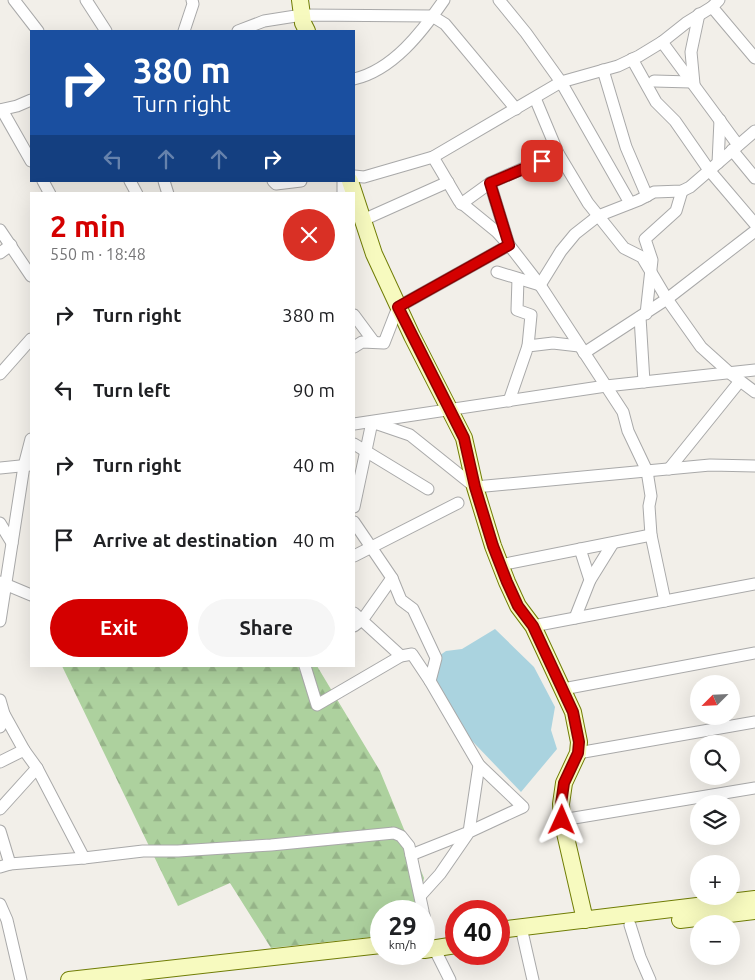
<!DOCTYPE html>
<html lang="en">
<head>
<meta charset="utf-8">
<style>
  body { margin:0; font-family:Ubuntu,sans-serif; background:#f6f6f6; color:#202124; height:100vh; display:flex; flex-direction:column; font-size:19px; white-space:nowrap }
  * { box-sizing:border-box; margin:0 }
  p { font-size:16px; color:#757577 }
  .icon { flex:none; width:28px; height:28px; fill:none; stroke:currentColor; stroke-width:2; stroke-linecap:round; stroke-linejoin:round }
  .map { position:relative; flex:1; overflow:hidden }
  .panel { position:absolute; left:30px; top:192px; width:325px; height:475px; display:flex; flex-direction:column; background:#fff; border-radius:0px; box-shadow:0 5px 20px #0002 }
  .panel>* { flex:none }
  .banner { position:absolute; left:30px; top:30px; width:325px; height:152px; border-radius:0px; box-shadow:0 5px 20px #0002; background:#1a4fa0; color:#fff; overflow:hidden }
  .needle { width:32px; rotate:246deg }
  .tools { position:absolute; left:690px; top:675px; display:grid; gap:10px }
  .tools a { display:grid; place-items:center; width:50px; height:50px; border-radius:50%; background:#fff; box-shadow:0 5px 20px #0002; font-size:25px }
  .speed { position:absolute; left:370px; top:900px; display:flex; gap:10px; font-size:25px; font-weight:700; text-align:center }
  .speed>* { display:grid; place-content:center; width:65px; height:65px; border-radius:50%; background:#fff; box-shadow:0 5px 20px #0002; line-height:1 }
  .speed small { font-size:12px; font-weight:400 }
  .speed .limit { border:8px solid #d22; background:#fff; color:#111 }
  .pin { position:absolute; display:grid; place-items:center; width:42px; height:42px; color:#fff; margin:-21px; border-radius:10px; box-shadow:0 2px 8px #0006 }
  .me { position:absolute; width:55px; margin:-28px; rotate:1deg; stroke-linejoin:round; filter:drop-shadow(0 0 4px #0008) }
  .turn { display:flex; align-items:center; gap:18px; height:105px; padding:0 20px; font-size:22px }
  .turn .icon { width:65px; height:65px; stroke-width:2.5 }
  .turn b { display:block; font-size:35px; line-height:42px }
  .lanes { display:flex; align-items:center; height:48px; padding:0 20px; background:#0003; justify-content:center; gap:25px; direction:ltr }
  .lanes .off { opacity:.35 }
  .round { display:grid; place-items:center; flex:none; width:52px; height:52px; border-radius:26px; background:#f6f6f6 }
  .head { display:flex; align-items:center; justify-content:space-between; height:85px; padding:0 20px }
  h1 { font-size:30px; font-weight:600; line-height:38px; color:#d40000 }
  .primary-button { display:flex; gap:10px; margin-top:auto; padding:10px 20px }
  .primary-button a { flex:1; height:58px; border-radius:30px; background:#d40000; color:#fff; font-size:20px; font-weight:600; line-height:58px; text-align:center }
  .primary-button a+a { background:#f6f6f6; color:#202124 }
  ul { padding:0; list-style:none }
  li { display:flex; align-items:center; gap:15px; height:75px; padding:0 20px }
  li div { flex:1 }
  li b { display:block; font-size:19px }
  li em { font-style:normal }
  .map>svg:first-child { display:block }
</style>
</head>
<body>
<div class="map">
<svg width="755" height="980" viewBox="0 0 755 980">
  <defs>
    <pattern id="forest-firs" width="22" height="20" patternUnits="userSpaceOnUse" patternTransform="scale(1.25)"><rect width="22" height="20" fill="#add19e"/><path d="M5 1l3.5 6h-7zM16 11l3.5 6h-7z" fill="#95b388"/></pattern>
  </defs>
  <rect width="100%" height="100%" fill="#f2efe9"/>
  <!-- forest -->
  <path fill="url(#forest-firs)" d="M62 666H317L380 771 424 878 418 911H381V936L271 948 230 883 178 906Z"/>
  <!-- water -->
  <path fill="#aad3df" d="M495 629 534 667 555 707 551 730 557 749 521 792 453 721 437 694 436 658 446 651 462 649Z"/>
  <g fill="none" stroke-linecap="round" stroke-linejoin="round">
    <!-- street casing -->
    <g stroke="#a9a9a9" stroke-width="13">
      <g id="street">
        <path d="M14 0 38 31"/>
        <path d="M86 0 106 31"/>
        <path d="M499 0 526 33 561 82 630 203"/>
        <path d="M712 7 755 58"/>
        <path d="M184 31 193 4 192 0"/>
        <path d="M238 31 264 21 302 15 432 16 445 24 516 109"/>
        <path d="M662 42 738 145"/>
        <path d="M632 59 656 102 675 121 709 170 755 224"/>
        <path d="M603 70 626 147 647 196"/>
        <path d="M354 79C393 70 422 32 444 0"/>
        <path d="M654 81 691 82"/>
        <path d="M694 84 691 52 699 14"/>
        <path d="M535 98 558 153 588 203 624 248 642 257 667 299 701 347 731 374 755 392"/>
        <path d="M0 110 17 106 31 100"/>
        <path d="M2 110 31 161"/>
        <path d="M732 150 755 178"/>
        <path d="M433 157 459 201 497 232 509 245 540 285 623 412 628 431 647 471 651 496 649 506 651 535 665 601"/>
        <path d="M718 163 720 120"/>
        <path d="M354 176 364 177 433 157 561 82 618 66 639 56 662 42 686 23 712 7 719 0"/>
        <path d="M43 181 50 194"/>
        <path d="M130 181 137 194"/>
        <path d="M164 181 168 194"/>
        <path d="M273 181 276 184 301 181"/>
        <path d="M343 181V194"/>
        <path d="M461 204 490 183 558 153"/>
        <path d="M363 220 448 182"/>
        <path d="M0 230 31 276"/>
        <path d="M0 253 11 245"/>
        <path d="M497 272 540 285 561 251 575 234 598 216 639 200 654 192 682 191 690 187 755 131"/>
        <path d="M518 279 517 310 531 315 528 346"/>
        <path d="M646 314 652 260 645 239 676 211 682 191"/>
        <path d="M354 315 374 342"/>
        <path d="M640 317 644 382"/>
        <path d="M354 347 362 342 384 343 398 307 509 245 490 183"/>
        <path d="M584 353 667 299 755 231"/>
        <path d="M0 374 31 339"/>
        <path d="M509 401 528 346 553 343 579 346"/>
        <path d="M354 424 606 386 755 370"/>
        <path d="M354 444 428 489"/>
        <path d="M0 468 30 465"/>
        <path d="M669 469 740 381"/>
        <path d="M354 507 372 422 410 435 475 487 710 465 755 466"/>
        <path d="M354 522 392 578 363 619 354 626"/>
        <path d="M0 523 12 543"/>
        <path d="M354 556 458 503"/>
        <path d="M500 565 651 535"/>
        <path d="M590 580 613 543"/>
        <path d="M0 582 31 595"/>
        <path d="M354 613 401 656"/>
        <path d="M575 618 590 580 580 549"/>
        <path d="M0 621 24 466 31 439"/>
        <path d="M533 626 755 584"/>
        <path d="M305 666 317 705 401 656 412 654 430 681 436 658 413 609 401 600 392 578"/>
        <path d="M563 689 755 653"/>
        <path d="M0 700 4 714"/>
        <path d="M0 727 4 714 24 750"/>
        <path d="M578 753 755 722"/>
        <path d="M0 762 24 750 37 768"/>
        <path d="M0 809 37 768 84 858"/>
        <path d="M562 820 755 788"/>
        <path d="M0 831 10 864"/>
        <path d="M411 855 469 832 479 765"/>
        <path d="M0 867 10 864 84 858 143 851H178L271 845 394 833 401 836 409 846 423 911"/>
        <path d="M421 895 440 874 469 832 523 807 479 765 430 681"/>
        <path d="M0 904 7 920 21 980"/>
        <path d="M424 915 427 940"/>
        <path d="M630 925 640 957 650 980"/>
        <path d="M523 936 533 980"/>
        <path d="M434 948 450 980"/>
      </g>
    </g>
    <!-- secondary casing -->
    <g stroke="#707d05" stroke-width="18">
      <g id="secondary">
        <path d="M300 0 303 23 307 31"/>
        <path d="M350 181 374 254 412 336 464 438 475 487 493 546 507 582 518 606 533 626 573 712 579 742 578 753 564 783 561 804 562 820 585 920"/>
        <path d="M680 920 755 911"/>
        <path d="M499 930 755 899"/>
        <path d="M424 950 456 945"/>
        <path d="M69 980 381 945"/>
      </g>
    </g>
    <!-- street -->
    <use href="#street" stroke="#fff" stroke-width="11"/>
    <!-- secondary -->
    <use href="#secondary" stroke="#f7fabf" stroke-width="16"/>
  </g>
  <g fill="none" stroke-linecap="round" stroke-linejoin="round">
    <!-- route casing -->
    <g stroke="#8a0000" stroke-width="12">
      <path id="route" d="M542 161 490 183 509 245 398 307 464 438 475 487 493 546 507 582 518 606 533 626 573 712 579 742 578 753 564 783 561 804 562 820"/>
    </g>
    <!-- route -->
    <use href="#route" stroke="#d40000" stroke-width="9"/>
  </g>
</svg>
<div class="tools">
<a><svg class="needle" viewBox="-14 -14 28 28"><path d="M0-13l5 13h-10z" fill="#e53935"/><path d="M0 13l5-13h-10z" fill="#757577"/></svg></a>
<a><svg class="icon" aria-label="search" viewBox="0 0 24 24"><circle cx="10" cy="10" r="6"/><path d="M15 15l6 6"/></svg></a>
<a><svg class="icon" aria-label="layers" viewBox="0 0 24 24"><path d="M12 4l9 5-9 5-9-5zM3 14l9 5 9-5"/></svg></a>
<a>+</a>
<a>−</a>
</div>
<div class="speed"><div>29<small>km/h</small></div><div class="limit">40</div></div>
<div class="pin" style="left:542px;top:161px;background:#d93025"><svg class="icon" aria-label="arrive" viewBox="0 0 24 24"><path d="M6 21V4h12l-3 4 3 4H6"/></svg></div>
<svg class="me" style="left:562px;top:820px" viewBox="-20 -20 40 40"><path d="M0-17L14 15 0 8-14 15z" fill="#d40000" stroke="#fff" stroke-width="4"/></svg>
<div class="banner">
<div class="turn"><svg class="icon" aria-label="right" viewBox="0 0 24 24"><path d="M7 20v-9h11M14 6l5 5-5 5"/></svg><div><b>380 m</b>Turn right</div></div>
<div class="lanes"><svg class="icon off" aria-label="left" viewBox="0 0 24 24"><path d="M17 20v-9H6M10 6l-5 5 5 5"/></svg><svg class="icon off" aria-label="ahead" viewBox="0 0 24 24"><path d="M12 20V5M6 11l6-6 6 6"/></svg><svg class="icon off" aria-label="ahead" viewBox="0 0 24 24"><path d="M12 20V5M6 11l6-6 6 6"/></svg><svg class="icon" aria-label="right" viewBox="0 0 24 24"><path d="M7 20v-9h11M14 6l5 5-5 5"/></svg></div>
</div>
<section class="panel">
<div class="head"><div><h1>2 min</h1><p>550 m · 18:48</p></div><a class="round" style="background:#d93025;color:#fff"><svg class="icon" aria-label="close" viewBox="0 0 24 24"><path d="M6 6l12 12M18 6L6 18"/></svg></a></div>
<ul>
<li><svg class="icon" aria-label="right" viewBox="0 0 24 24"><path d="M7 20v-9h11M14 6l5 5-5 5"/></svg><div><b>Turn right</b></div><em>380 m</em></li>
<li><svg class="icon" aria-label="left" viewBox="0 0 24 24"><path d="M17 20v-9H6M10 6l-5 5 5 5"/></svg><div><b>Turn left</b></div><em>90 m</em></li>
<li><svg class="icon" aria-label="right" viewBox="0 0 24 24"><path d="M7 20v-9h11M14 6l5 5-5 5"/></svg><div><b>Turn right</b></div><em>40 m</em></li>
<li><svg class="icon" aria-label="arrive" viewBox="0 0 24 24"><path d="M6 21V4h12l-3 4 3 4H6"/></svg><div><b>Arrive at destination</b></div><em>40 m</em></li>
</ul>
<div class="primary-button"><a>Exit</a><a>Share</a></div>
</section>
</div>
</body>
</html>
